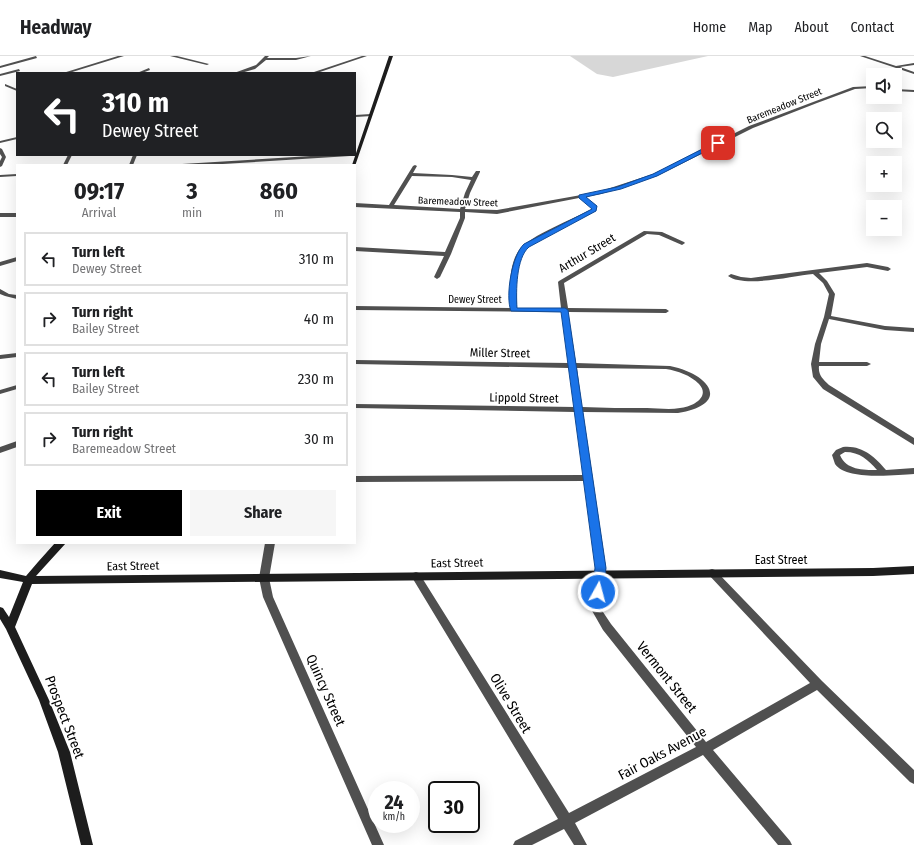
<!DOCTYPE html>
<html lang="en">
<head>
<meta charset="utf-8">
<style>
  body { margin:0; font-family:"Fira Sans Condensed",sans-serif; background:#f6f6f6; color:#202124; height:100vh; display:flex; flex-direction:column; font-size:15px; white-space:nowrap }
  * { box-sizing:border-box; margin:0 }
  p { font-size:13px; color:#757577 }
  .icon { flex:none; width:22px; height:22px; fill:none; stroke:currentColor; stroke-width:2; stroke-linecap:round; stroke-linejoin:round }
  .map { position:relative; flex:1; overflow:hidden }
  .drawer { position:absolute; left:16px; top:108px; width:340px; height:380px; display:flex; flex-direction:column; background:#fff; border-radius:0px; box-shadow:0 4px 16px #0002 }
  .drawer>* { flex:none }
  .guide { position:absolute; left:16px; top:16px; width:340px; height:84px; border-radius:0px; box-shadow:0 4px 16px #0002; background:#202124; color:#fff; overflow:hidden }
  .fabs { position:absolute; left:866px; top:12px; display:grid; gap:8px }
  .fabs a { display:grid; place-items:center; width:36px; height:36px; border-radius:0px; background:#fff; box-shadow:0 4px 16px #0002; font-size:20px }
  .speed { position:absolute; left:368px; top:725px; display:flex; gap:8px; font-size:20px; font-weight:700; text-align:center }
  .speed>* { display:grid; place-content:center; width:52px; height:52px; border-radius:50%; background:#fff; box-shadow:0 4px 16px #0002; line-height:1 }
  .speed small { font-size:10px; font-weight:400 }
  .speed .limit { border:2px solid #111; border-radius:6px; background:#fff; color:#111 }
  .pin { position:absolute; display:grid; place-items:center; width:34px; height:34px; color:#fff; margin:-17px; border-radius:8px; box-shadow:0 2px 6px #0006 }
  .me { position:absolute; width:44px; margin:-22px; rotate:7deg; stroke-linejoin:round; filter:drop-shadow(0 0 3px #0008) }
  .turn { display:flex; align-items:center; gap:14px; height:84px; padding:0 20px; font-size:18px }
  .turn .icon { width:52px; height:52px; stroke-width:2.5 }
  .turn b { display:block; font-size:28px; line-height:34px }
  .eta { display:flex; justify-content:space-evenly; align-items:center; height:68px; text-align:center }
  .eta b { font-size:24px; font-weight:700; line-height:28px }
  .button { display:flex; gap:8px; margin-top:auto; padding:8px 20px }
  .button a { flex:1; height:46px; border-radius:0px; background:#000; color:#fff; font-size:16px; font-weight:700; line-height:46px; text-align:center }
  .button a+a { background:#f6f6f6; color:#202124 }
  ul { padding:0; list-style:none }
  li { display:flex; align-items:center; gap:12px; height:54px; margin:0 8px 6px; padding:0 12px; border:2px solid #e0e0e0; border-radius:0px }
  li div { flex:1 }
  li b { display:block; font-size:15px }
  li em { font-style:normal }
  header { display:flex; align-items:center; gap:24px; box-sizing:border-box; height:56px; padding:0 20px; background:#fff; border-bottom:1px solid #e0e0e0 }
  header strong { font-size:19px }
  nav { display:flex; gap:22px; margin-inline-start:auto; font-size:14px }
  .map>svg:first-child { display:block }
</style>
</head>
<body>
<header>
<strong>Headway</strong>
<nav><a>Home</a><a>Map</a><a>About</a><a>Contact</a></nav>
</header>
<div class="map">
<svg width="914" height="789" viewBox="0 0 914 789">
  <rect width="100%" height="100%" fill="#fff"/>
  <!-- green -->
  <path fill="#d7d7d7" d="M570 0H708L613 21 597 18Z"/>
  <g fill="none" stroke-linecap="round" stroke-linejoin="round">
    <!-- street -->
    <g fill="#505050" fill-rule="evenodd">
      <path d="M36 0 37 2 0 12V10Z"/>
      <path d="M118 0H124L69 17H63Z"/>
      <path d="M170 0H177L209 8 207 9Z"/>
      <path d="M265 0H269L267 2H296L311 0 296 4H266L255 13 241 17H234L256 9Z"/>
      <path d="M362 0H367L317 17H311Z"/>
      <path d="M860 0H865L896 10 914 7V9L900 11 914 16V18Z"/>
      <path d="M149 12 150 14 142 17H137Z"/>
      <path d="M19 13 20 15 0 20V18Z"/>
      <path d="M5 28 17 33V35L5 30Z"/>
      <path d="M873 30V32L855 33 817 47 753 72 657 120 601 138 585 141 597 150 596 155C579 164 533 182 523 197 514 212 516 235 517 252H561L558 226 559 225 644 175 662 176 684 186 685 187 682 189 659 179 647 178 564 227 568 252 666 253 669 255 666 257 568 256 576 307 670 310C710 318 732 348 678 357L583 356 606 512 601 553 611 568 706 686 810 627 707 517 709 514 712 513 715 514 822 625 914 714V728L910 726 817 634 713 694 790 785 792 789H778L703 699 575 767 587 789H574L564 773 532 789H513L515 785 558 763 413 523 411 520 413 517 416 516 419 517 569 757 696 691 603 574 591 553 596 512 585 425 355 426V420L584 419 575 356 355 352V348L575 351 569 312 355 308V304L569 307 562 256 355 254V250L511 252C510 233 508 210 519 194 529 180 575 162 592 153V151L579 142 497 158 465 156V162L451 198 440 221 437 223 434 221 444 200 355 195V191L445 196 460 162V156L355 151V147L389 149 413 110 415 109 417 110 413 117 452 119 472 121 476 115H480V116L470 137 465 153 497 154 598 136 653 118 749 70 853 31ZM412 120 452 121 471 124 465 137 460 153 394 149ZM577 312 666 313C678 315 690 319 699 328 711 341 692 351 680 352 669 354 657 352 647 352 625 352 604 352 582 351Z"/>
      <path d="M895 33 914 34V36L895 35Z"/>
      <path d="M371 58 372 60 355 61V59Z"/>
      <path d="M17 81V83L0 87V85Z"/>
      <path d="M0 92 2 93 6 101 2 110 0 111V105L2 101 0 98Z"/>
      <path d="M68 99H72L67 109H63Z"/>
      <path d="M133 99H137L133 109H129Z"/>
      <path d="M327 99H352L350 100 206 109H180L182 108Z"/>
      <path d="M17 118V120L0 121V119Z"/>
      <rect x="0" y="157" width="17" height="4"/>
      <path d="M17 201V205L0 210V206Z"/>
      <path d="M867 207 888 211 891 213 888 215 867 211 819 217 827 225 835 238 831 260 885 270 914 272V276L885 274 829 263 821 288 819 306H867L871 308 867 310H819C818 319 823 323 829 329L914 382V389L823 333 813 321 811 308 815 288 824 261 829 238 823 227 813 218C792 220 744 232 728 220L731 218 741 221 751 222Z"/>
      <path d="M0 233 9 238 17 239V243L5 240 0 238Z"/>
      <path d="M17 297V301L0 303V299Z"/>
      <path d="M17 329V333L0 338V334Z"/>
      <path d="M17 385V391L0 397V391Z"/>
      <path d="M843 391C862 389 875 401 886 414L914 412V418C896 419 847 425 835 408 834 405 833 402 832 399L836 394ZM845 396C860 396 868 404 877 414 863 414 846 414 840 399Z"/>
      <path d="M265 487H275L269 522 273 541 384 789H372L263 541 259 522Z"/>
    </g>
    <!-- secondary -->
    <g fill="#1d1d1d" fill-rule="evenodd">
      <path d="M389 0H393L355 110V109H352Z"/>
      <path d="M55 487H66L36 520 873 512 914 510V518L873 520 32 528 15 571 49 644 70 696 93 789H81L58 696 39 644 6 573 0 563V551L3 552 9 561 23 526 0 522V514L26 520 38 506Z"/>
    </g>
  </g>
  <!-- route -->
  <path fill="#1a73e8" stroke="#114b97" d="M718 85 721 87 720 88 657 120 621 133 586 141 597 150 596 155 529 191C516 202 516 235 517 252H565L568 254 606 512 603 536 602 539 598 540 594 539 592 536 595 512 561 256 511 255C505 240 512 199 524 188L592 153 579 142V139L617 131 653 118Z"/>
  <g text-anchor="middle" stroke-width="3.5" stroke-linejoin="round" paint-order="stroke">
    <!-- far-street labels -->
    <g font-size="10" fill="#000" stroke="#fff">
      <text transform="translate(784 49) rotate(-22)" y="4">Baremeadow Street</text>
      <text transform="translate(458 145) rotate(2)" y="4">Baremeadow Street</text>
      <text x="475" y="247">Dewey Street</text>
    </g>
    <!-- street labels -->
    <g font-size="12" fill="#000" stroke="#fff">
      <text transform="translate(587 197) rotate(-31)" y="4">Arthur Street</text>
      <text transform="translate(500 297) rotate(1)" y="4">Miller Street</text>
      <text transform="translate(524 342) rotate(1)" y="4">Lippold Street</text>
      <text x="781" y="508">East Street</text>
      <text transform="translate(457 507) rotate(-1)" y="4">East Street</text>
      <text transform="translate(133 510) rotate(-1)" y="4">East Street</text>
    </g>
    <!-- near-street labels -->
    <g font-size="14" fill="#000" stroke="#fff">
      <text transform="translate(667 621) rotate(51)" y="5">Vermont Street</text>
      <text transform="translate(326 634) rotate(66)" y="5">Quincy Street</text>
      <text transform="translate(511 647) rotate(59)" y="5">Olive Street</text>
      <text transform="translate(65 661) rotate(69)" y="5">Prospect Street</text>
      <text transform="translate(662 697) rotate(-28)" y="5">Fair Oaks Avenue</text>
    </g>
  </g>
</svg>
<div class="fabs">
<a><svg class="icon" aria-label="sound" viewBox="0 0 24 24"><path d="M4 9h4l5-4v14l-5-4H4zM17 9q2 3 0 6"/></svg></a>
<a><svg class="icon" aria-label="search" viewBox="0 0 24 24"><circle cx="10" cy="10" r="6"/><path d="M15 15l6 6"/></svg></a>
<a>+</a>
<a>−</a>
</div>
<div class="speed"><div>24<small>km/h</small></div><div class="limit">30</div></div>
<div class="pin" style="left:718px;top:87px;background:#d93025"><svg class="icon" aria-label="arrive" viewBox="0 0 24 24"><path d="M6 21V4h12l-3 4 3 4H6"/></svg></div>
<svg class="me" style="left:598px;top:536px" viewBox="-20 -20 40 40"><circle r="17" fill="#1a73e8" stroke="#fff" stroke-width="3"/><path d="M0-11L8 9 0 5-8 9z" fill="#fff"/></svg>
<div class="guide">
<div class="turn"><svg class="icon" aria-label="left" viewBox="0 0 24 24"><path d="M17 20v-9H6M10 6l-5 5 5 5"/></svg><div><b>310 m</b>Dewey Street</div></div>
</div>
<section class="drawer">
<div class="eta">
<div><b>09:17</b><p>Arrival</p></div>
<div><b>3</b><p>min</p></div>
<div><b>860</b><p>m</p></div>
</div>
<ul>
<li><svg class="icon" aria-label="left" viewBox="0 0 24 24"><path d="M17 20v-9H6M10 6l-5 5 5 5"/></svg><div><b>Turn left</b><p>Dewey Street</p></div><em>310 m</em></li>
<li><svg class="icon" aria-label="right" viewBox="0 0 24 24"><path d="M7 20v-9h11M14 6l5 5-5 5"/></svg><div><b>Turn right</b><p>Bailey Street</p></div><em>40 m</em></li>
<li><svg class="icon" aria-label="left" viewBox="0 0 24 24"><path d="M17 20v-9H6M10 6l-5 5 5 5"/></svg><div><b>Turn left</b><p>Bailey Street</p></div><em>230 m</em></li>
<li><svg class="icon" aria-label="right" viewBox="0 0 24 24"><path d="M7 20v-9h11M14 6l5 5-5 5"/></svg><div><b>Turn right</b><p>Baremeadow Street</p></div><em>30 m</em></li>
</ul>
<div class="button"><a>Exit</a><a>Share</a></div>
</section>
</div>
</body>
</html>
